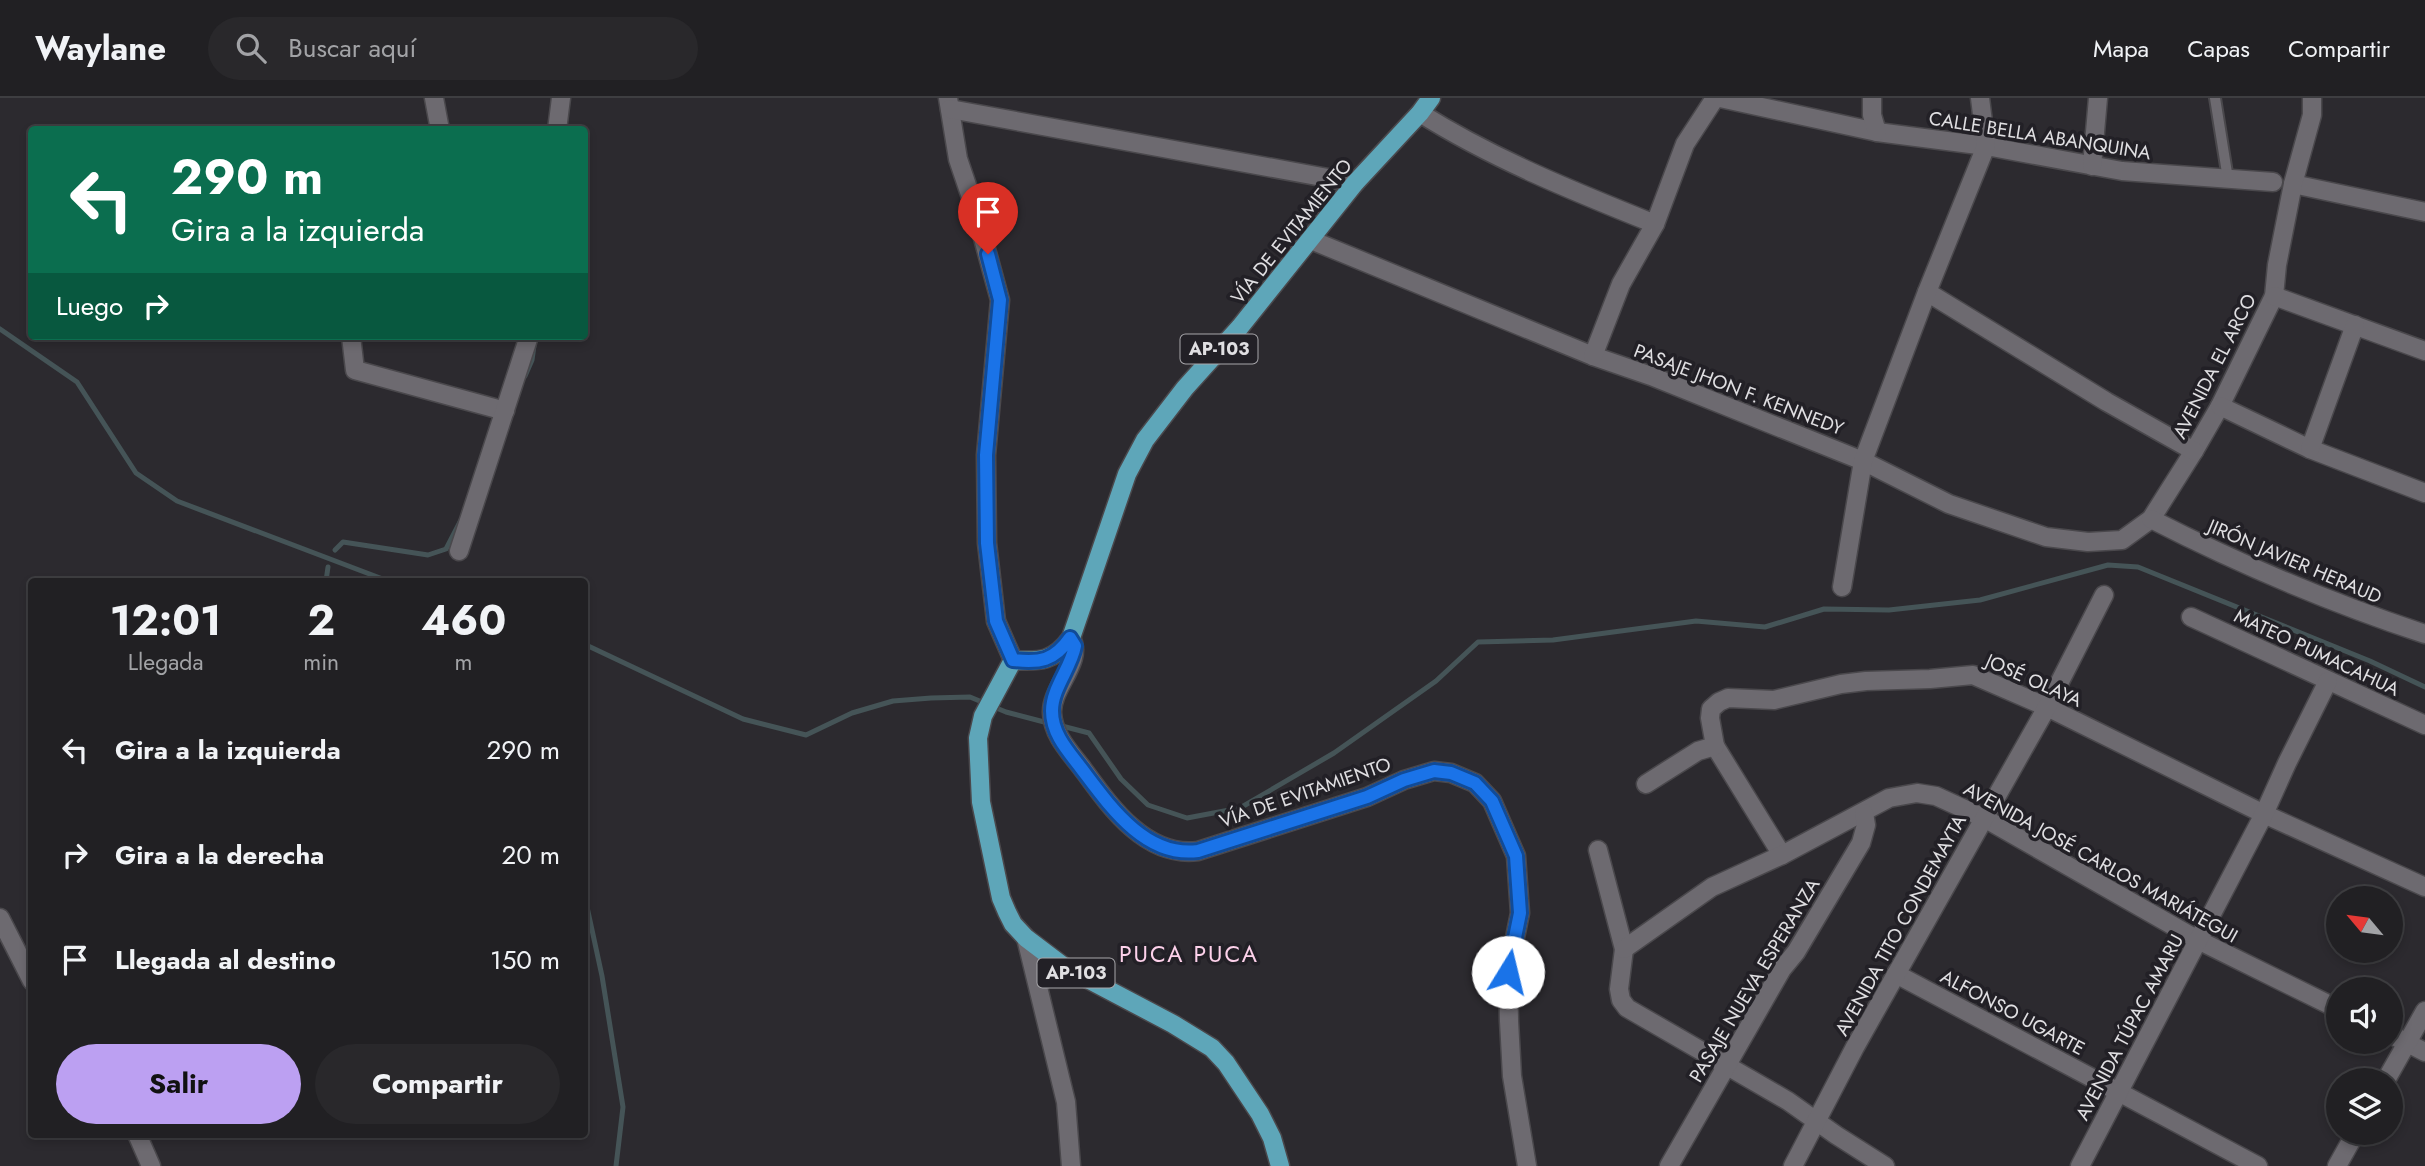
<!DOCTYPE html>
<html lang="es">
<head>
<meta charset="utf-8">
<style>
  body { margin:0; font-family:Jost,sans-serif; background:#29282b; color:#f1f3f6; height:100vh; display:flex; flex-direction:column; font-size:26px; white-space:nowrap }
  * { box-sizing:border-box; margin:0 }
  p { font-size:23px; color:#a2a3a6 }
  .icon { flex:none; width:38px; height:38px; fill:none; stroke:currentColor; stroke-width:2; stroke-linecap:round; stroke-linejoin:round }
  .map { position:relative; flex:1; overflow:hidden }
  .panel { position:absolute; left:28px; top:480px; width:560px; height:560px; display:flex; flex-direction:column; background:#212023; border-radius:7px; box-shadow:0 4px 10px #0003,0 0 0 2px #3e3e41 }
  .panel>* { flex:none }
  .hud { position:absolute; left:28px; top:28px; width:560px; height:214px; border-radius:7px; box-shadow:0 4px 10px #0003,0 0 0 2px #3e3e41; background:#0b6e4f; color:#fff; overflow:hidden }
  .needle { width:46px; rotate:299deg }
  .fabs { position:absolute; left:2326px; top:788px; display:grid; gap:14px }
  .fabs a { display:grid; place-items:center; width:77px; height:77px; border-radius:50%; background:#212023; box-shadow:0 4px 10px #0003,0 0 0 2px #3e3e41; font-size:35px }
  .pin { position:absolute; display:grid; place-items:center; width:60px; height:60px; color:#fff; margin:-72px -30px; border-radius:50% 50% 50% 0; rotate:-45deg; box-shadow:0 0 7px #0007 }
  .pin .icon { rotate:45deg }
  .me { position:absolute; width:77px; margin:-38px; rotate:9deg; stroke-linejoin:round; filter:drop-shadow(0 0 5px #0008) }
  .turn { display:flex; align-items:center; gap:24px; height:147px; padding:0 28px; font-size:32px }
  .turn .icon { width:91px; height:91px; stroke-width:2.5 }
  .turn b { display:block; font-size:49px; line-height:60px }
  .then { display:flex; align-items:center; height:66px; padding:0 28px; background:#0003; gap:14px; font-size:26px }
  .eta { display:flex; justify-content:space-evenly; align-items:center; height:119px; text-align:center }
  .eta b { font-size:42px; font-weight:700; line-height:49px }
  .button { display:flex; gap:14px; margin-top:auto; padding:14px 28px }
  .button a { flex:1; height:80px; border-radius:42px; background:#bca0f2; color:#111; font-size:28px; font-weight:700; line-height:80px; text-align:center }
  .button a+a { background:#29282b; color:#f1f3f6 }
  ul { padding:0; list-style:none }
  li { display:flex; align-items:center; gap:21px; height:105px; padding:0 28px }
  li div { flex:1 }
  li b { display:block; font-size:26px }
  li em { font-style:normal }
  header { display:flex; align-items:center; gap:42px; box-sizing:border-box; height:98px; padding:0 35px; background:#212023; border-bottom:2px solid #3e3e41 }
  header strong { font-size:33px }
  nav { display:flex; gap:38px; margin-inline-start:auto; font-size:24px }
  .search { width:490px; height:63px; background:#29282b; display:flex; align-items:center; gap:18px; box-sizing:border-box; padding:0 24px; border-radius:38px; color:#a2a3a6; font-size:26px }
  .map>svg:first-child { display:block }
</style>
</head>
<body>
<header>
<strong>Waylane</strong>
<div class="search"><svg class="icon" aria-label="search" viewBox="0 0 24 24"><circle cx="10" cy="10" r="6"/><path d="M15 15l6 6"/></svg>Buscar aquí</div>
<nav><a>Mapa</a><a>Capas</a><a>Compartir</a></nav>
</header>
<div class="map">
<svg width="2425" height="1068" viewBox="0 0 2425 1068">
  <rect width="100%" height="100%" fill="#2c2a2f"/>
  <g fill="none" stroke-linecap="round" stroke-linejoin="round">
    <!-- stream -->
    <g stroke="#455457" stroke-width="5">
      <path d="M0 231 77 284 136 375 177 403 388 483"/>
      <path d="M525 278 532 262 534 248"/>
      <path d="M335 452 343 444 428 457 446 451 461 422"/>
      <path d="M326 483 328 469"/>
      <path d="M584 546 743 621 806 637 852 615 893 603 931 600 970 599 1006 614 1048 625"/>
      <path d="M1058 627 1089 635 1121 681 1148 707 1187 720 1240 710 1334 655 1436 583 1478 544 1553 542 1696 523 1765 529 1824 511 1889 512 1980 502 2108 467 2138 469 2370 563 2425 589"/>
      <path d="M584 795 602 878 623 1009 616 1068"/>
    </g>
    <!-- lane casing -->
    <g stroke="#4a484c" stroke-width="14">
      <path id="lane" d="M2215 0 2228 81"/>
    </g>
    <!-- street casing -->
    <g stroke="#4a484c" stroke-width="21">
      <g id="street">
        <path d="M434 0 440 32"/>
        <path d="M948 0 958 61 975 111 1000 202 986 357 987 445 996 523 1013 562"/>
        <path d="M1720 0 1877 34 1986 48 2122 73 2273 84"/>
        <path d="M1872 0V17L1877 34"/>
        <path d="M950 11 1355 85"/>
        <path d="M1420 15C1493 61 1575 94 1655 126"/>
        <path d="M557 32 561 0"/>
        <path d="M2092 68 2098 0"/>
        <path d="M2293 86 2425 114"/>
        <path d="M1311 142 1593 258 1651 278 1863 363 1949 406 2046 439 2088 444 2122 442 2151 421 2194 353 2220 308 2274 198 2277 167 2293 86 2312 17V0"/>
        <path d="M1927 194 2107 304 2194 353"/>
        <path d="M2274 198 2425 253"/>
        <path d="M351 238 355 272 505 313"/>
        <path d="M1593 258 1621 186 1655 126 1685 46 1715 0"/>
        <path d="M2220 308 2310 351 2425 395"/>
        <path d="M2310 351 2355 227"/>
        <path d="M2151 421C2239 466 2331 505 2425 536"/>
        <path d="M459 453 529 238"/>
        <path d="M1842 489 1863 363 1927 194 1986 48 1980 0"/>
        <path d="M2191 519 2425 627"/>
        <path d="M1715 648 1782 757"/>
        <path d="M1646 686 1698 653 1715 648 1710 620 1711 611 1719 604 1728 600 1774 602 1841 586 1866 583 1930 581 1973 577 2047 609 2264 716 2425 789"/>
        <path d="M1598 752 1624 851 1619 891 1621 902 1627 910 1788 1003 1836 1037 1885 1068"/>
        <path d="M0 820 32 883"/>
        <path d="M1026 840 1066 1004 1071 1068"/>
        <path d="M1624 851 1712 789 1782 757 1889 700 1917 695 1936 698 1984 720 2198 842 2338 911"/>
        <path d="M1896 876 2258 1068"/>
        <path d="M2390 936 2425 954"/>
        <path d="M2386 982 2425 913"/>
        <path d="M137 1036 151 1068"/>
        <path d="M1669 1068 1782 871 1796 854 1861 745 1866 727 1864 715"/>
        <path d="M1793 1068 1855 949 2047 609 2104 497"/>
        <path d="M2080 1068 2264 716 2287 665 2328 583"/>
        <path d="M2337 1068 2356 1034"/>
      </g>
    </g>
    <!-- secondary casing -->
    <g stroke="#4a484c" stroke-width="21">
      <path id="secondary" d="M1071 540C1084 564 1051 589 1052 615 1053 637 1069 653 1082 670 1109 707 1145 760 1198 753L1367 699 1404 682 1434 673 1451 675 1475 685 1492 703 1516 758 1520 815 1508 874 1509 923 1512 978 1527 1068"/>
    </g>
    <!-- primary casing -->
    <g stroke="#4a484c" stroke-width="21">
      <path id="primary" d="M1280 1068 1272 1040 1260 1016 1226 965 1212 950 1173 926 1063 868 1026 840 1013 826 1007 814 1001 800 981 704 978 640 983 618 1013 562C1041 564 1054 563 1071 540L1127 376 1145 342 1185 290 1240 229 1355 85 1420 15 1431 0"/>
    </g>
    <!-- lane -->
    <use href="#lane" stroke="#6d6a70" stroke-width="10"/>
    <!-- street -->
    <use href="#street" stroke="#6d6a70" stroke-width="18"/>
    <!-- secondary -->
    <use href="#secondary" stroke="#6d6a70" stroke-width="18"/>
    <!-- primary -->
    <use href="#primary" stroke="#5ea6b9" stroke-width="18"/>
  </g>
  <g fill="none" stroke-linecap="round" stroke-linejoin="round">
    <!-- route casing -->
    <g stroke="#114b97" stroke-width="18">
      <path id="route" d="M988 156 1000 202 986 357 987 445 996 523 1013 562C1040 565 1054 563 1070 540L1075 548C1071 570 1052 590 1052 613 1052 636 1068 653 1081 670 1109 707 1145 760 1198 753L1367 699 1404 682 1434 673 1451 675 1475 685 1492 703 1516 758 1520 815 1508 874"/>
    </g>
    <!-- route -->
    <use href="#route" stroke="#1a73e8" stroke-width="12"/>
  </g>
  <g text-anchor="middle" stroke-width="7" stroke-linejoin="round" paint-order="stroke">
    <!-- shield labels -->
    <g fill="#222026" stroke="#a7a6aa" stroke-width="2">
      <rect x="1180.5" y="236.5" width="77" height="29" rx="5"/>
      <rect x="1037.5" y="860.5" width="77" height="29" rx="5"/>
    </g>
    <g font-size="18" font-weight="bold" fill="#e0dfe2">
      <text x="1219" y="257">AP-103</text>
      <text x="1076" y="881">AP-103</text>
    </g>
    <!-- street labels -->
    <g font-size="19" fill="#e0dfe2" stroke="#222026">
      <text transform="translate(2040 37) rotate(9)" y="7">CALLE BELLA ABANQUINA</text>
      <text transform="translate(1291 133) rotate(-51)" y="7">VÍA DE EVITAMIENTO</text>
      <text transform="translate(2214 268) rotate(-63)" y="7">AVENIDA EL ARCO</text>
      <text transform="translate(1739 291) rotate(21)" y="7">PASAJE JHON F. KENNEDY</text>
      <text transform="translate(2295 463) rotate(23)" y="7">JIRÓN JAVIER HERAUD</text>
      <text transform="translate(2317 554) rotate(25)" y="7">MATEO PUMACAHUA</text>
      <text transform="translate(2034 582) rotate(24)" y="7">JOSÉ OLAYA</text>
      <text transform="translate(1305 694) rotate(-19)" y="7">VÍA DE EVITAMIENTO</text>
      <text transform="translate(2101 764) rotate(29)" y="7">AVENIDA JOSÉ CARLOS MARIÁTEGUI</text>
      <text transform="translate(1900 827) rotate(-61)" y="7">AVENIDA TITO CONDEMAYTA</text>
      <text transform="translate(1754 882) rotate(-59)" y="7">PASAJE NUEVA ESPERANZA</text>
      <text transform="translate(2013 914) rotate(28)" y="7">ALFONSO UGARTE</text>
      <text transform="translate(2129 929) rotate(-62)" y="7">AVENIDA TÚPAC AMARU</text>
    </g>
    <!-- quarter labels -->
    <g font-size="23" letter-spacing="2" fill="#fdd1ea" stroke="#222026">
      <text x="1189" y="864">PUCA PUCA</text>
    </g>
  </g>
</svg>
<div class="fabs">
<a><svg class="needle" viewBox="-14 -14 28 28"><path d="M0-13l5 13h-10z" fill="#e53935"/><path d="M0 13l5-13h-10z" fill="#a2a3a6"/></svg></a>
<a><svg class="icon" aria-label="sound" viewBox="0 0 24 24"><path d="M4 9h4l5-4v14l-5-4H4zM17 9q2 3 0 6"/></svg></a>
<a><svg class="icon" aria-label="layers" viewBox="0 0 24 24"><path d="M12 4l9 5-9 5-9-5zM3 14l9 5 9-5"/></svg></a>
</div>
<div class="pin" style="left:988px;top:156px;background:#d93025"><svg class="icon" aria-label="arrive" viewBox="0 0 24 24"><path d="M6 21V4h12l-3 4 3 4H6"/></svg></div>
<svg class="me" style="left:1508px;top:874px" viewBox="-20 -20 40 40"><circle r="19" fill="#fff"/><path d="M0-13L10 11 0 6-10 11z" fill="#1a73e8"/></svg>
<div class="hud">
<div class="turn"><svg class="icon" aria-label="left" viewBox="0 0 24 24"><path d="M17 20v-9H6M10 6l-5 5 5 5"/></svg><div><b>290 m</b>Gira a la izquierda</div></div>
<div class="then">Luego<svg class="icon" aria-label="right" viewBox="0 0 24 24"><path d="M7 20v-9h11M14 6l5 5-5 5"/></svg></div>
</div>
<section class="panel">
<div class="eta">
<div><b>12:01</b><p>Llegada</p></div>
<div><b>2</b><p>min</p></div>
<div><b>460</b><p>m</p></div>
</div>
<ul>
<li><svg class="icon" aria-label="left" viewBox="0 0 24 24"><path d="M17 20v-9H6M10 6l-5 5 5 5"/></svg><div><b>Gira a la izquierda</b></div><em>290 m</em></li>
<li><svg class="icon" aria-label="right" viewBox="0 0 24 24"><path d="M7 20v-9h11M14 6l5 5-5 5"/></svg><div><b>Gira a la derecha</b></div><em>20 m</em></li>
<li><svg class="icon" aria-label="arrive" viewBox="0 0 24 24"><path d="M6 21V4h12l-3 4 3 4H6"/></svg><div><b>Llegada al destino</b></div><em>150 m</em></li>
</ul>
<div class="button"><a>Salir</a><a>Compartir</a></div>
</section>
</div>
</body>
</html>
